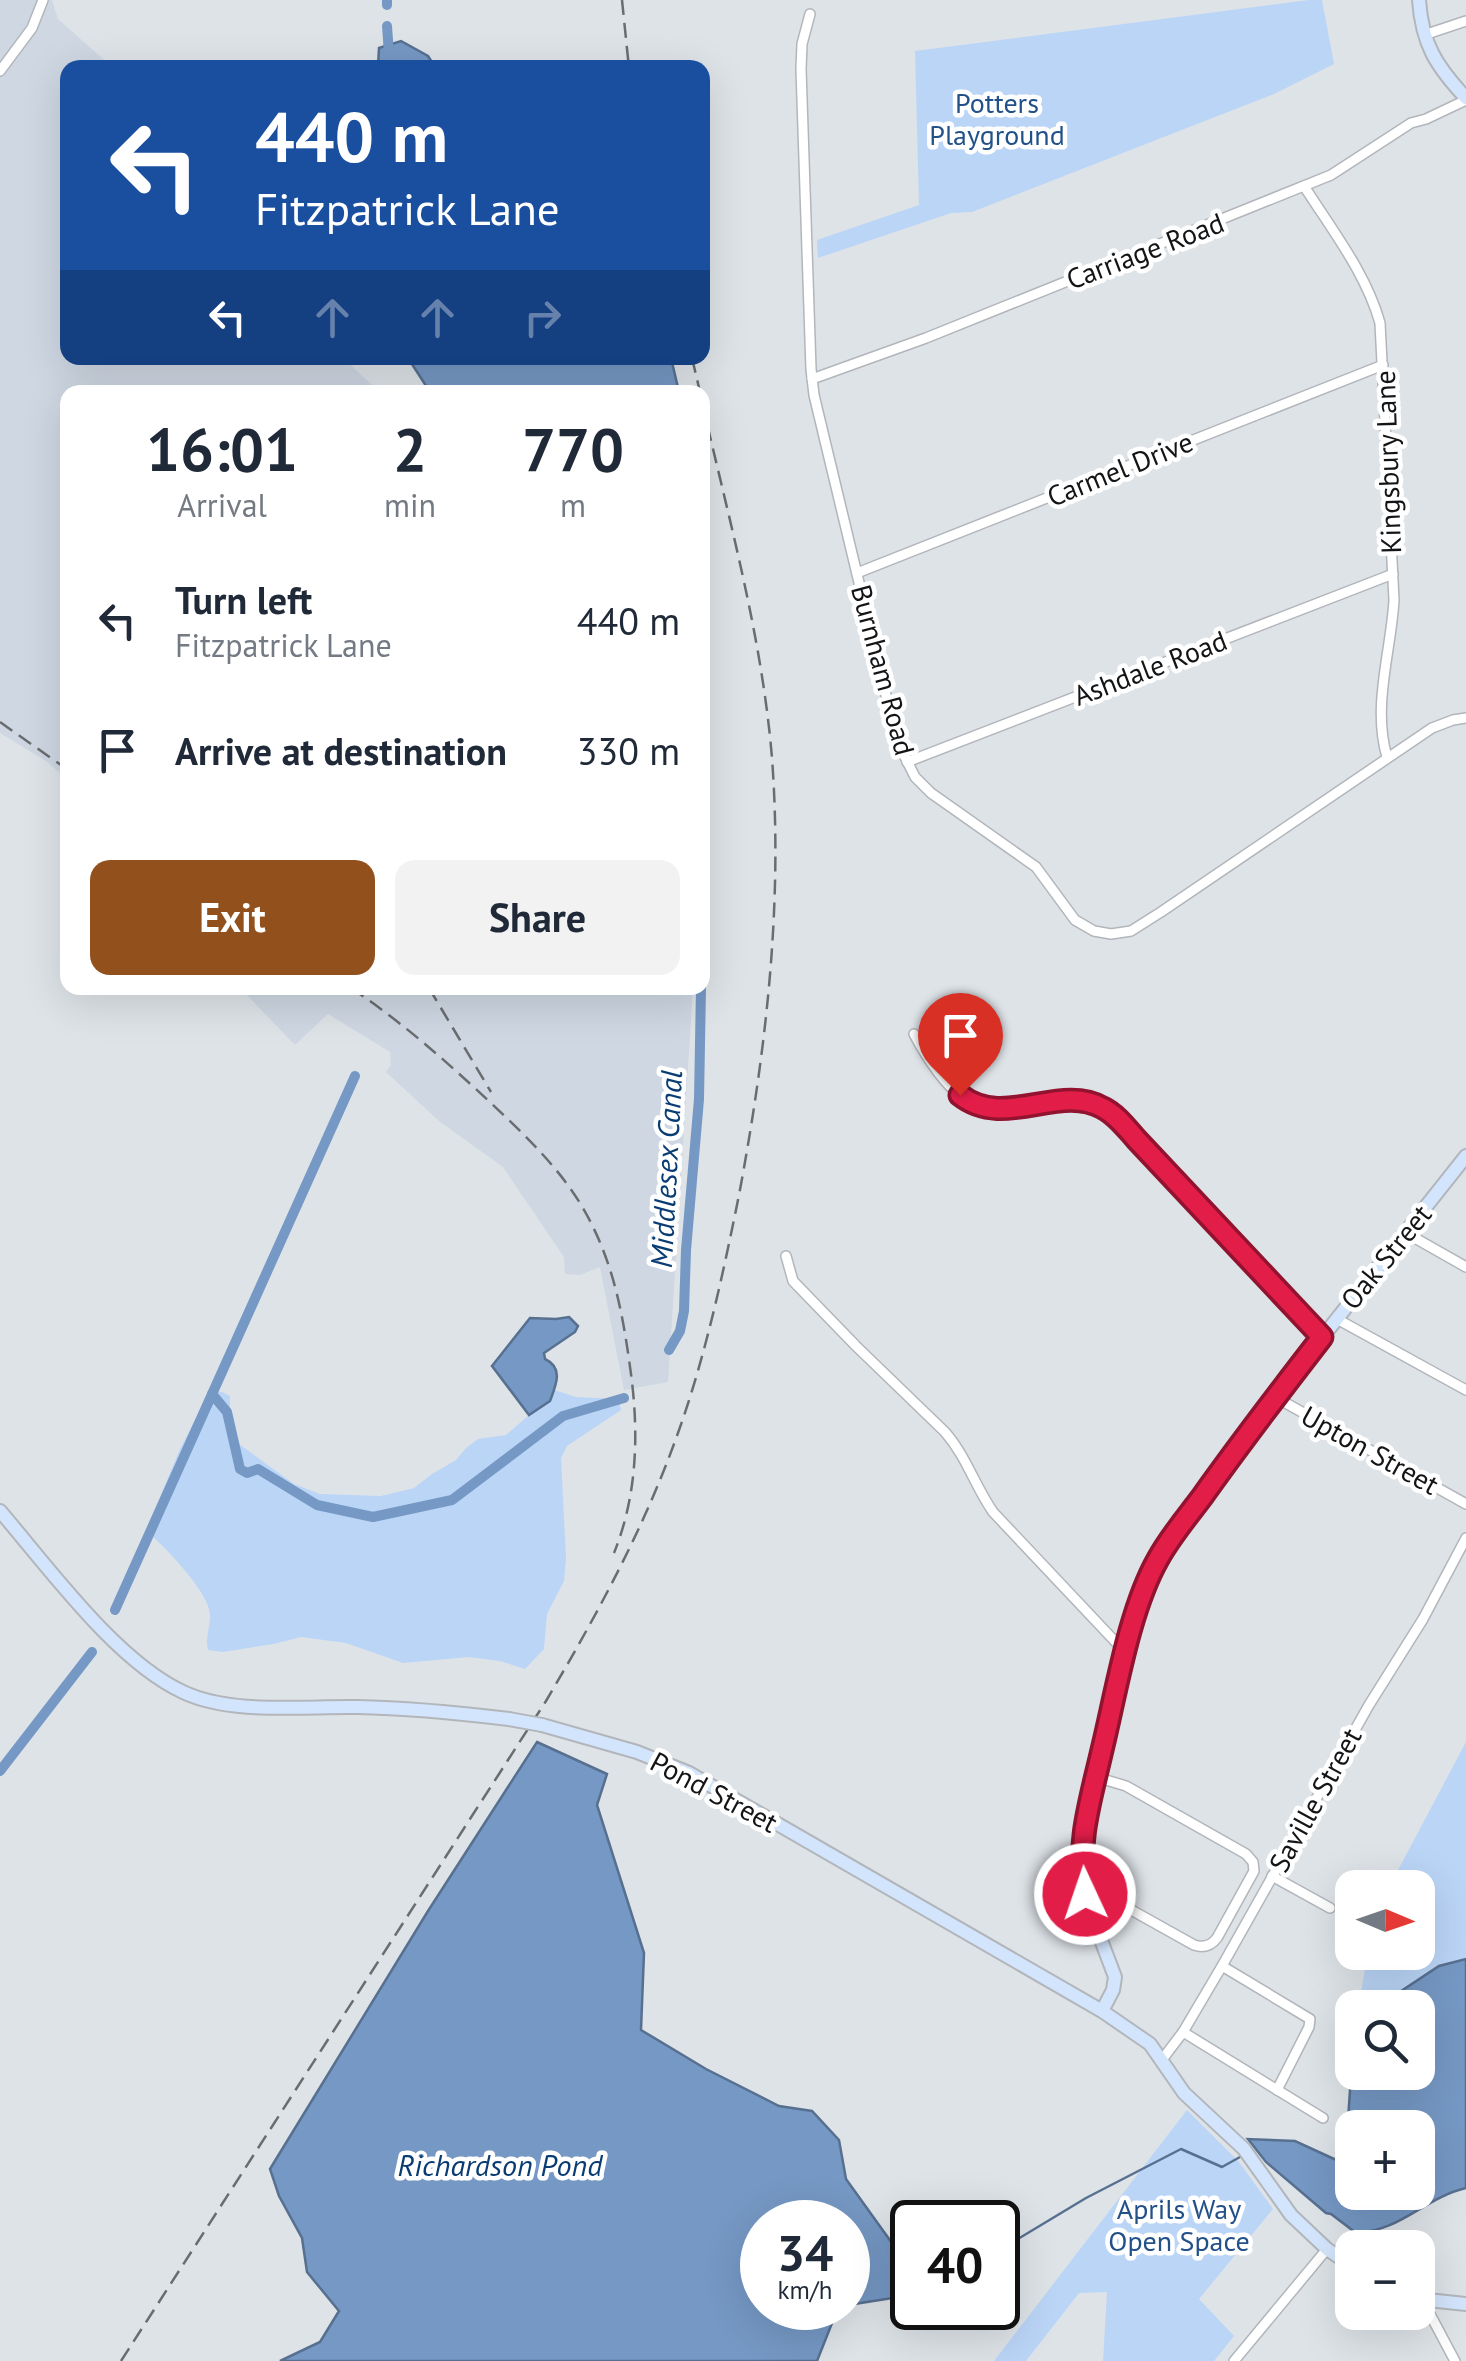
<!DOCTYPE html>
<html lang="en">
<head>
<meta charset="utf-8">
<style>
  body { margin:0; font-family:"PT Sans",sans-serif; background:#f2f2f3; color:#1f2937; height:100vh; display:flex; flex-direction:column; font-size:38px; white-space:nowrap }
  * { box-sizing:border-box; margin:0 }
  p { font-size:32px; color:#747a83 }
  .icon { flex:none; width:55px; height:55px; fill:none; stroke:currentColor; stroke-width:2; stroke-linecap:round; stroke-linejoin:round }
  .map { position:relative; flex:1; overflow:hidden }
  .drawer { position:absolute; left:60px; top:385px; width:650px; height:610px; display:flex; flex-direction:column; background:#fff; border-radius:20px; box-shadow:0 10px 40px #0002 }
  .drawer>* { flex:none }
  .guide { position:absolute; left:60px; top:60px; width:650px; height:305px; border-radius:20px; box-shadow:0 10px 40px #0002; background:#1a4fa0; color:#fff; overflow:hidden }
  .needle { width:65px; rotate:92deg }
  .tools { position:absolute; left:1335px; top:1870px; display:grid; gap:20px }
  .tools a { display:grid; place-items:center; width:100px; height:100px; border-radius:20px; background:#fff; box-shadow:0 10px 40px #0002; font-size:50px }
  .speed { position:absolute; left:740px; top:2200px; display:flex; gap:20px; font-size:50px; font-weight:700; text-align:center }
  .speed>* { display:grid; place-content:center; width:130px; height:130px; border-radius:50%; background:#fff; box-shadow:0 10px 40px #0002; line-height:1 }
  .speed small { font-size:25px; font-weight:400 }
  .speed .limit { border:5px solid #111; border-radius:15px; background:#fff; color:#111 }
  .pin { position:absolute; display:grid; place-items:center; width:85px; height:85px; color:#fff; margin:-102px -42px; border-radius:50% 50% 50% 0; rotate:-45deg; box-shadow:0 0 10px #0007 }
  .pin .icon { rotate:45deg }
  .me { position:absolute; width:110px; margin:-55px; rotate:357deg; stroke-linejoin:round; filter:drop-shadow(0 0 8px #0008) }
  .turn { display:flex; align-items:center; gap:35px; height:210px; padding:0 30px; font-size:45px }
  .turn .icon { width:130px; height:130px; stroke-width:2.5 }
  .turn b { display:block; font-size:70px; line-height:85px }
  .lanes { display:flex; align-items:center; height:95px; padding:0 30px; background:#0003; justify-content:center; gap:50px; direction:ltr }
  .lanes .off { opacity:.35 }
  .eta { display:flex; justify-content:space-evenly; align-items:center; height:170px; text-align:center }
  .eta b { font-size:60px; font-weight:600; line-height:70px }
  .button { display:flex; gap:20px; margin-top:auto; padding:20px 30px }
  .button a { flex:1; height:115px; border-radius:20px; background:#92501d; color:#fff; font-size:40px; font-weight:600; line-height:115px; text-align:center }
  .button a+a { background:#f2f2f3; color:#1f2937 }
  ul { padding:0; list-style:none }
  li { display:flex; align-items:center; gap:30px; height:130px; padding:0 30px }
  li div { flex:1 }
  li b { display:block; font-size:38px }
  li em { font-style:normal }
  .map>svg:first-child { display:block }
</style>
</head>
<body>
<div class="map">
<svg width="1466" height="2361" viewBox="0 0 1466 2361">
  <rect width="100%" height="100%" fill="#dee3e8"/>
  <!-- built -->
  <g fill="#ced7e2">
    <path d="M0 0H52L58 19 112 67 68 68V358H343L380 392H68L67 779 46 761 0 733Z"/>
    <path d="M240 988H693L668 1382 624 1390 600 1267 580 1275 565 1274 564 1257 503 1167 439 1121 386 1072 391 1065 390 1052 328 1014 295 1045Z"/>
  </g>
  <!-- green -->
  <g fill="#bbd5f7">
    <path d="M1309 0H1322L1334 64 1274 94 972 212 951 213 818 258 817 240 919 205 915 51Z"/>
    <path d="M554 1390 576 1397 619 1399 621 1410 567 1446 561 1458 566 1558 564 1581 547 1614 544 1649 525 1669 500 1661 469 1657 403 1663 346 1643 301 1637 273 1644 223 1652 208 1650C204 1635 213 1623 209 1609 204 1589 169 1551 153 1537L150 1521 156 1507 180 1449 210 1391 222 1392 230 1396V1413L239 1444 294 1484 320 1494 381 1496 414 1488 432 1474 456 1460 466 1448 478 1439 506 1435 529 1415 550 1401Z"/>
    <path d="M1466 1742V1959L1439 1966 1377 2007 1358 2008 1368 1953 1418 1952V1888L1389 1887Z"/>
    <path d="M1187 2110 1239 2162 1273 2209 1199 2299 1234 2336 1214 2361H1103L1107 2292 1079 2293 1026 2361H994Z"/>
  </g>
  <!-- water -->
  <g fill="#7598c4" stroke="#587090" stroke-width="2.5" fill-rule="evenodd">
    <path d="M401 41 428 56 435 67H378L379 48Z"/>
    <path d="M408 358H671L679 392H430Z"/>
    <path d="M569 1317 578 1326 575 1332 544 1353 545 1359C564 1368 556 1385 550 1401L529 1415 492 1366 530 1318 556 1319Z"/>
    <path d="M537 1742 607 1774 597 1805 644 1953 641 2030 706 2069 779 2106 812 2111 839 2140 846 2179 912 2271V2295L848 2305V2222H762V2308H838L817 2361H280L320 2342 339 2311 307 2272 302 2238 279 2196 270 2169 428 1911Z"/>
    <path d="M1466 1959V2188C1424 2198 1401 2231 1356 2233L1331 2214 1326 2213 1266 2162 1248 2139 1295 2141 1345 2164 1352 2061V2072H1418V2008L1377 2007 1439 1966ZM1352 2128H1418V2192H1352Z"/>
  </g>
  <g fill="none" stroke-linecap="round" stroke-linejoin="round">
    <!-- stream -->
    <path stroke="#587090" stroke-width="2.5" d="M998 2251 1086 2198 1181 2149 1222 2167 1240 2157"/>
    <!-- canal -->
    <g stroke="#7598c4" stroke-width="10">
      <path d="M387 0V5"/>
      <path d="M387 26 390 68"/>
      <path d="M669 1350 680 1331 684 1311 686 1250 699 1099 701 988"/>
      <path d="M212 1394 227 1412 240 1469 247 1473 258 1469 317 1505 373 1517 452 1500 563 1416 624 1398"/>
      <path d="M115 1610 355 1076"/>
      <path d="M0 1771 92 1652"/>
    </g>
    <!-- street casing -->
    <g stroke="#b2b6bb" stroke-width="12">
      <g id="street">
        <path d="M810 14 802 44 801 69 811 369 814 395 897 741 915 777 931 793 1036 867 1075 920 1094 931 1111 934 1131 931 1161 912 1432 728 1453 720 1466 718"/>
        <path d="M1424 35 1466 21"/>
        <path d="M0 71 32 28 43 0"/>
        <path d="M1304 186C1332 230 1366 273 1380 323L1394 600C1391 652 1372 706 1387 757"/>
        <path d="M812 379 926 338 1331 175 1411 123 1426 119 1466 100"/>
        <path d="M857 573 1383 365"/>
        <path d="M907 762 1393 574"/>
        <path d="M914 1034C926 1057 949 1093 973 1104 983 1109 992 1109 1003 1108 1044 1106 1080 1091 1115 1117L1322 1337"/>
        <path d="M1406 1233 1466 1267"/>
        <path d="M786 1256 793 1281 856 1346 945 1432C966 1456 975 1486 993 1512L1126 1653"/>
        <path d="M1337 1319 1466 1390"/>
        <path d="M1275 1397 1466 1504"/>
        <path d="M1272 1876 1330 1908"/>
        <path d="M1083 1883 1194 1945C1203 1948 1211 1946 1217 1938L1254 1871 1253 1862 1246 1854 1126 1786 1096 1777"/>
        <path d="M1095 1921C1099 1908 1107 1903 1120 1905"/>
        <path d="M1222 1966 1310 2019 1309 2027 1277 2090"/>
        <path d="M1183 2032 1323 2118"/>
        <path d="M1161 2061 1183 2032 1222 1966 1369 1705 1423 1619 1466 1538"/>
        <path d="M1423 2301 1455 2361"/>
        <path d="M1234 2361 1327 2249"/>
      </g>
    </g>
    <!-- secondary casing -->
    <g stroke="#b2b6bb" stroke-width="16">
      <g id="secondary">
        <path d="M1419 0C1422 44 1436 66 1466 98"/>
        <path d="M0 1511C49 1568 116 1661 183 1692 231 1715 305 1706 357 1707 408 1708 459 1713 509 1719"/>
        <path d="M542 1725 637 1752 689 1773 1102 2011 1150 2044 1184 2093 1244 2149 1291 2215 1327 2249 1352 2266"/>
        <path d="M1102 2011 1113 1990 1115 1977 1087 1903 1081 1871 1083 1837 1132 1629 1145 1589 1158 1559 1275 1397 1466 1156"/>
        <path d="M1418 2299 1466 2304"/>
      </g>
    </g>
    <!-- street -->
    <use href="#street" stroke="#fff" stroke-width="9"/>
    <!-- secondary -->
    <use href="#secondary" stroke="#d3e5fc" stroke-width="12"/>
    <!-- rail -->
    <g stroke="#6a6d70" stroke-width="2.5" stroke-dasharray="15 8" stroke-linecap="butt">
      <path d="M622 0 629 68"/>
      <path d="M692 358 700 392"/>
      <path d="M0 722 68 770"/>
      <path d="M351 988C402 1022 447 1062 492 1104 530 1140 570 1178 593 1227 616 1274 624 1322 631 1374 639 1435 637 1496 614 1553"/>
      <path d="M429 988 491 1092"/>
      <path d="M121 2361 546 1701C595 1618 641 1534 674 1444 704 1363 722 1279 739 1195 766 1051 783 905 772 758 762 637 729 520 702 402"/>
    </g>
    <!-- secondary-bridge casing -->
    <g stroke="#b2b6bb" stroke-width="16" stroke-linecap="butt">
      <path id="secondary-bridge" d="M509 1719 542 1725"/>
    </g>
    <!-- secondary-bridge -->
    <use href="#secondary-bridge" stroke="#d3e5fc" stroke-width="12"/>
  </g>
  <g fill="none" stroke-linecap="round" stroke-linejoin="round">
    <!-- route casing -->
    <g stroke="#92132f" stroke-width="25">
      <path id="route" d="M960 1095C1004 1130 1059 1083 1103 1108 1117 1115 1127 1129 1137 1140L1322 1337C1281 1390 1241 1442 1202 1497 1187 1517 1170 1537 1158 1559 1129 1610 1116 1693 1102 1750 1091 1798 1076 1844 1085 1894"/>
    </g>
    <!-- route -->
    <use href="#route" stroke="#e11d48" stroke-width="18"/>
  </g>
  <g text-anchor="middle" stroke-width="9" stroke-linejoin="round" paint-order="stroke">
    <!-- park labels -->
    <g font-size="28" fill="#225189" stroke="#fff">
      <text x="997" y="113">Potters<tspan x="997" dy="32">Playground</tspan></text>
      <text x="1179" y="2219">Aprils Way<tspan x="1179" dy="32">Open Space</tspan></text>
    </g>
    <!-- street labels -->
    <g font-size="28" fill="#131416" stroke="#fff">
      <text transform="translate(1145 251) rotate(-21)" y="10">Carriage Road</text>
      <text transform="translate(1388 462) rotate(-92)" y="10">Kingsbury Lane</text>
      <text transform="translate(1120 469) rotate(-22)" y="10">Carmel Drive</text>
      <text transform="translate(1150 668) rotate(-21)" y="10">Ashdale Road</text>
      <text transform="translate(883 670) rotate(75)" y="10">Burnham Road</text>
      <text transform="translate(1386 1257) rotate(-51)" y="10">Oak Street</text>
      <text transform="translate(1370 1450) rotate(29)" y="10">Upton Street</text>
      <text transform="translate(714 1792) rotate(28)" y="10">Pond Street</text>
      <text transform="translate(1315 1800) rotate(-61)" y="10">Saville Street</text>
    </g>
    <!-- water labels -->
    <g font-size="30" font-style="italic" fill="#093c72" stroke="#fff">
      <text transform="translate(667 1169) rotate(-87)" y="10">Middlesex Canal</text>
      <text x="500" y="2176">Richardson Pond</text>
    </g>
  </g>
</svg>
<div class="tools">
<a><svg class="needle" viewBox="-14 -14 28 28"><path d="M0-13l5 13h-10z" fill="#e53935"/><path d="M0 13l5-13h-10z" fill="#747a83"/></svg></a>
<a><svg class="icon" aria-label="search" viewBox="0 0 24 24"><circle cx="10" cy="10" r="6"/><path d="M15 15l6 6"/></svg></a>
<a>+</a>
<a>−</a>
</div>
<div class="speed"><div>34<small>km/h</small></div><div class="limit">40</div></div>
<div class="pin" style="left:960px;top:1095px;background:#d93025"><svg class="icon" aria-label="arrive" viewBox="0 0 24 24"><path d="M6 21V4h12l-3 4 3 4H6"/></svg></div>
<svg class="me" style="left:1085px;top:1894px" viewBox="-20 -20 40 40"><circle r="17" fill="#e11d48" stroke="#fff" stroke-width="3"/><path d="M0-11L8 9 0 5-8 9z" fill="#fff"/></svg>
<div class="guide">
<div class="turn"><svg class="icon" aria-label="left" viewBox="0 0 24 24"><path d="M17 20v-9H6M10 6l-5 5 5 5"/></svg><div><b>440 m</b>Fitzpatrick Lane</div></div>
<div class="lanes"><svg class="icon" aria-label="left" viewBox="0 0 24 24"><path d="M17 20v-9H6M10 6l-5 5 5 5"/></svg><svg class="icon off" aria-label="ahead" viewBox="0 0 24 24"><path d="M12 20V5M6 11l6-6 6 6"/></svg><svg class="icon off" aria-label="ahead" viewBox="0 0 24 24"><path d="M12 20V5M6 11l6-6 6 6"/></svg><svg class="icon off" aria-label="right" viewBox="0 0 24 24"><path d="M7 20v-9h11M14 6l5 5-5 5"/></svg></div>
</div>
<section class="drawer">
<div class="eta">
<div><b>16:01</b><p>Arrival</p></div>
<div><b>2</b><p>min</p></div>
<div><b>770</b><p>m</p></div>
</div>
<ul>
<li><svg class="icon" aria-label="left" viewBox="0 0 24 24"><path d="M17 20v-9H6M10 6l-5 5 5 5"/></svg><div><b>Turn left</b><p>Fitzpatrick Lane</p></div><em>440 m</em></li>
<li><svg class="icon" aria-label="arrive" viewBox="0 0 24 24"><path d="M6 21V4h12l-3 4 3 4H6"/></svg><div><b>Arrive at destination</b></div><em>330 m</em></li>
</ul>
<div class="button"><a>Exit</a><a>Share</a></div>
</section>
</div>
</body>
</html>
